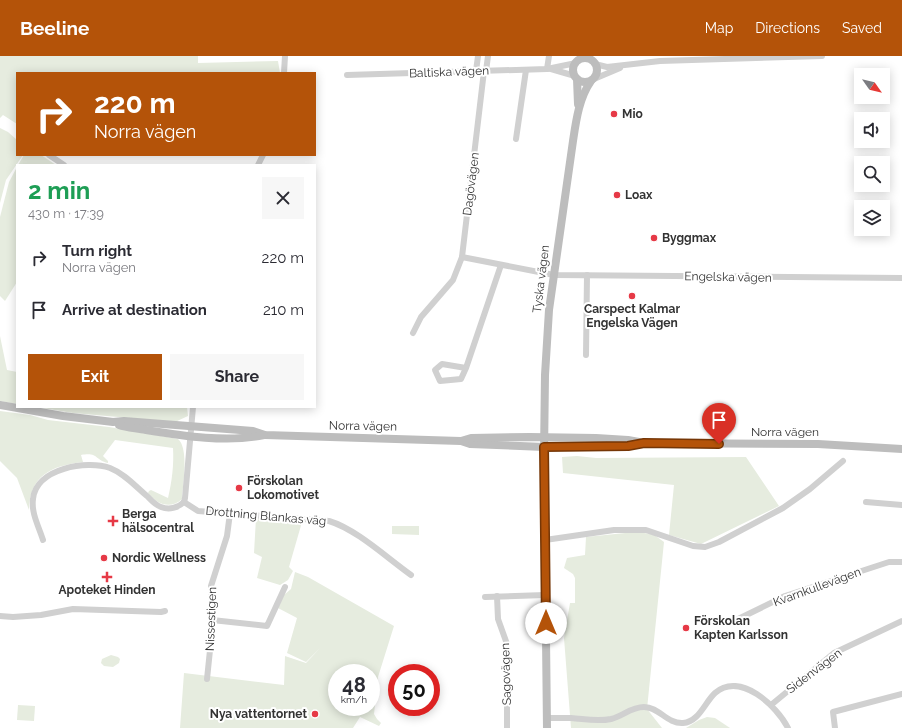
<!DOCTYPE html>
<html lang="en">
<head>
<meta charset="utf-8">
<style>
  body { margin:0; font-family:Raleway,sans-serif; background:#f7f7f7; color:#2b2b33; height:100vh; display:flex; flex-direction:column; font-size:15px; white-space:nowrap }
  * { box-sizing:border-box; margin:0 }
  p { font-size:13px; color:#7c7c81 }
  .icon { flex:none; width:22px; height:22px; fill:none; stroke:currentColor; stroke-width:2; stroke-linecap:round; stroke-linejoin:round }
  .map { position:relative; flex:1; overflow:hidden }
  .details { position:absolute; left:16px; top:108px; width:300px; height:244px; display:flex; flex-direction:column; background:#fff; border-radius:0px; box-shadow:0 2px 10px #0003 }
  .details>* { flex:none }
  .hud { position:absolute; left:16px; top:16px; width:300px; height:84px; border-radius:0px; box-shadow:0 2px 10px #0003; background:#b45309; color:#fff; overflow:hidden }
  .needle { width:26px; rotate:124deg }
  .controls { position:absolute; left:854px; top:12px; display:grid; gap:8px }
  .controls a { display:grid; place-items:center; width:36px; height:36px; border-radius:0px; background:#fff; box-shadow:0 2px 10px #0003; font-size:20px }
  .speed { position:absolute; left:328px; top:608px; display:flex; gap:8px; font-size:20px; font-weight:700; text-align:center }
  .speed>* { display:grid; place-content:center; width:52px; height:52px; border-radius:50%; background:#fff; box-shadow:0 2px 10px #0003; line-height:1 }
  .speed small { font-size:10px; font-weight:400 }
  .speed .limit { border:6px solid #d22; background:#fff; color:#111 }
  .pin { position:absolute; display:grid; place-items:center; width:34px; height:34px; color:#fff; margin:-41px -17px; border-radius:50% 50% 50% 0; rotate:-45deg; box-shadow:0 0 4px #0007 }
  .pin .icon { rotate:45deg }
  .me { position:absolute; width:44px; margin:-22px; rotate:0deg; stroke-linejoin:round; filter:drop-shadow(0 0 3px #0008) }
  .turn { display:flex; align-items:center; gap:14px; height:84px; padding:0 12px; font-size:18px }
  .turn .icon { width:52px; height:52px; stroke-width:2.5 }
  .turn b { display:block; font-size:28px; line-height:34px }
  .round { display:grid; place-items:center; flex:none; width:42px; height:42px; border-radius:0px; background:#f7f7f7 }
  .overview { display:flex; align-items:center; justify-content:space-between; height:68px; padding:0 12px }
  h1 { font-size:24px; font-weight:700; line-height:30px; color:#1e9e55 }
  .cta { display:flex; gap:8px; margin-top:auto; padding:8px 12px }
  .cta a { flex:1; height:46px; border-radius:0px; background:#b45309; color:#fff; font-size:16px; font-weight:700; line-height:46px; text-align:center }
  .cta a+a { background:#f7f7f7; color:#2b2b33 }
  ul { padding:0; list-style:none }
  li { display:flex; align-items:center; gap:12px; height:52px; padding:0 12px }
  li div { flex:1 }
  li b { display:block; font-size:15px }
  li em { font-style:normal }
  header { display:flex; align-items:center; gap:24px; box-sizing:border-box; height:56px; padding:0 20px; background:#b45309; color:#fff }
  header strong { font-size:19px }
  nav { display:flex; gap:22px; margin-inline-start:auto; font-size:14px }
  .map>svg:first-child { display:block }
</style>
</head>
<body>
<header>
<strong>Beeline</strong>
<nav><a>Map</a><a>Directions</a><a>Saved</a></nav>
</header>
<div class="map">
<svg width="902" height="672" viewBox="0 0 902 672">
  <rect width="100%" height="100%" fill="#fff"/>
  <!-- green -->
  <g fill="#e6ecdf" fill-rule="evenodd">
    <path d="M0 0H198V7L278 5 280 17H17V68L3 59 0 62Z"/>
    <path d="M0 72 8 76 17 84V99H23L6 124 0 147Z"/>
    <path d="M24 99H41L56 109H18Z"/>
    <path d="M17 111V226L5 245 0 240V161L9 126Z"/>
    <path d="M0 280 7 314 17 316V348L0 345Z"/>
    <path d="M37 351H187L188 360 175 366 73 357Z"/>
    <path d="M0 355 30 359 48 364 109 371 178 383C189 392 183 429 182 443 170 454 157 448 148 437L149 435 151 434 168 442C172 425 174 409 173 392L115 384 103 400 108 405V407C94 404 99 396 81 399L83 406C51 410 30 419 29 454L17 422 0 405Z"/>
    <path d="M577 400 596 402 746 401 779 450 701 488 669 479 674 429 563 417 562 401Z"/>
    <path d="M256 462 302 466 289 511 293 515 288 524 280 529 257 522 262 501 254 497Z"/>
    <path d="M392 470H419V479L392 478Z"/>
    <path d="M635 476 653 478 664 486 647 653 662 672H571L564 582 570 547H575V522L573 518 564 512 567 502 585 499 586 481Z"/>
    <path d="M295 516 308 521 394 570 378 621 374 658 377 663 381 667 379 670 360 661 353 672H180L184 617 284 629 285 600 306 607 321 591 306 606 287 597 297 562 278 552 284 539 291 533ZM337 617H371V651H337Z"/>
    <path d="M111 599 118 601 120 603 119 607 113 611 104 610 101 607 102 603Z"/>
    <path d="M18 649 35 650 34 665 17 664Z"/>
    <path d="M707 661 715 662 730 672H686L699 664Z"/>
  </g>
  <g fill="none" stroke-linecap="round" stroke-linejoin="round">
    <!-- street -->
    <g stroke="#d0d0d0" stroke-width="6">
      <path d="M595 8 607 11 660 5 822 0"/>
      <path d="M547 13 549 0"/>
      <path d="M551 13 575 20"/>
      <path d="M476 15 478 0"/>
      <path d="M486 15 488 0"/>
      <path d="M284 17 285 0"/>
      <path d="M347 19 547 13 576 7"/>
      <path d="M594 23 620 12"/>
      <path d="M516 83 526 14"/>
      <path d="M49 99 64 109"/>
      <path d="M258 109 263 99"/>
      <path d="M462 201 554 219 902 222"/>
      <path d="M413 277 421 261 453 224 462 201 484 15"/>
      <path d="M586 299 587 219"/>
      <path d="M466 312 461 323 440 325 435 314 442 308 466 312 501 209"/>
      <path d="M184 446 198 455 329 465C356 473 387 502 411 519"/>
      <path d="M184 446 185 442 193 351"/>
      <path d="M866 446 902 449"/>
      <path d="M43 484C39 471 31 457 33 443 36 412 87 404 110 412 125 418 135 430 147 440 151 444 155 449 161 451 169 454 178 452 184 446"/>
      <path d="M545 484 614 474H646L693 490 705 491 719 486 783 452 810 433 843 405"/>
      <path d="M497 540 498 563 507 588V672"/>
      <path d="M485 541 545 539"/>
      <path d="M0 560 13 561 41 559 73 553 161 556 165 555"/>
      <path d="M212 564 267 570 285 531"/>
      <path d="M734 565 785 540 889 506H902"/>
      <path d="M207 623 212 575 211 530 227 480 230 457"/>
      <path d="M771 649 834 597 902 565"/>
      <path d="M547 662C555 662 563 662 571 662 585 663 597 666 611 663 623 660 631 651 644 651 659 651 667 668 683 667 699 666 705 646 715 637 740 615 777 650 788 672"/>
      <path d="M835 672 833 656 902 638"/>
    </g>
    <!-- secondary -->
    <g stroke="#bdbdbd" stroke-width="8">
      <circle cx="585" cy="14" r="12"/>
      <path d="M577 23 578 48"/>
      <path d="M0 349 63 360 113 366 124 365 253 375 265 379 461 385 470 388 544 391 628 390 644 387 818 388 902 393"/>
      <path d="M119 369C127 372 137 372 146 374 183 380 228 387 264 379"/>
      <path d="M461 385 471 382 530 381 596 382 628 384 639 386"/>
      <path d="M547 672 544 399 545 319 549 254 573 85C576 65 579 42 591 25"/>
    </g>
  </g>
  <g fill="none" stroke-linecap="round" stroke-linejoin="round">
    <!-- route casing -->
    <g stroke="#753606" stroke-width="10">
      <path id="route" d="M546 567 544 391 628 390 644 387 719 388"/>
    </g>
    <!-- route -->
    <use href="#route" stroke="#b45309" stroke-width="7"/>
  </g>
  <!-- markers -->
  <g fill="#e63946" stroke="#fff" stroke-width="1.5">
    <circle cx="614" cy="58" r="4"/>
    <circle cx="617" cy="139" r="4"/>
    <circle cx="654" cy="182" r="4"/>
    <circle cx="632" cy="240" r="4"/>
    <circle cx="239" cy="432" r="4"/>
    <path d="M111 459h4v4h4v4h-4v4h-4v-4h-4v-4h4z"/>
    <circle cx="104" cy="502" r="4"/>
    <path d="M105 515h4v4h4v4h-4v4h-4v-4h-4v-4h4z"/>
    <circle cx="686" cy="572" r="4"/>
    <circle cx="315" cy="658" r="4"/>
  </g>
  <g text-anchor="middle" stroke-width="4" stroke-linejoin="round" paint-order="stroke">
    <!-- street labels -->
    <g font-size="12" fill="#333" stroke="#fff">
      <text transform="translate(449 16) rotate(-2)" y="4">Baltiska vägen</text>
      <text transform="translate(471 128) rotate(-83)" y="4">Dagövägen</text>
      <text transform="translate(728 221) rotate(1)" y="4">Engelska vägen</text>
      <text transform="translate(541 223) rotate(-83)" y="4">Tyska vägen</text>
      <text transform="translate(363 370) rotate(1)" y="4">Norra vägen</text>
      <text x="785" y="380">Norra vägen</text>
      <text transform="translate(266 460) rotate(5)" y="4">Drottning Blankas väg</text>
      <text transform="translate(817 531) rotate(-20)" y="4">Kvarnkullevägen</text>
      <text transform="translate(211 563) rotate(-88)" y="4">Nissestigen</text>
      <text transform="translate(814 615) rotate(-37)" y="4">Sidenvägen</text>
      <text transform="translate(506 618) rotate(-92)" y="4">Sagovägen</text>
    </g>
    <!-- poi labels -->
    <g font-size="12" font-weight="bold" fill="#333" stroke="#fff" text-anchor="start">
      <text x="622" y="62">Mio</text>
      <text x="625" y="143">Loax</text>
      <text x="662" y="186">Byggmax</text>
      <text x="632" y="257" text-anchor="middle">Carspect Kalmar<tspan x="632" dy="14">Engelska Vägen</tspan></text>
      <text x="247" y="429">Förskolan<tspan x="247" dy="14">Lokomotivet</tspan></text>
      <text x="122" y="462">Berga<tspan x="122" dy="14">hälsocentral</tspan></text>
      <text x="112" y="506">Nordic Wellness</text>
      <text x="107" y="538" text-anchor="middle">Apoteket Hinden</text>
      <text x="694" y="569">Förskolan<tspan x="694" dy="14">Kapten Karlsson</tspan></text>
      <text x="307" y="662" text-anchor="end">Nya vattentornet</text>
    </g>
  </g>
</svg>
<div class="controls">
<a><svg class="needle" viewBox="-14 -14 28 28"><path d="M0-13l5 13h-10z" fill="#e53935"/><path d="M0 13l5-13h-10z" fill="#7c7c81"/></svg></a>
<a><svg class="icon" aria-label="sound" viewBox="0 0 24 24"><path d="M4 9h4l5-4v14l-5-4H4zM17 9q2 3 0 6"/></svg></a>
<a><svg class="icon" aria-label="search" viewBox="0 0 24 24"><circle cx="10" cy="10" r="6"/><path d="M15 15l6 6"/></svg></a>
<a><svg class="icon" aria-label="layers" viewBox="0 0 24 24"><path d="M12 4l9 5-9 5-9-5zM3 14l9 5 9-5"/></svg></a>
</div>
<div class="speed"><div>48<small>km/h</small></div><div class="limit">50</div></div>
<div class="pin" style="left:719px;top:388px;background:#d93025"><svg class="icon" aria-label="arrive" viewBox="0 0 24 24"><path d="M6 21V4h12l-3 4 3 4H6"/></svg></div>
<svg class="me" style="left:546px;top:567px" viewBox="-20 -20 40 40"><circle r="19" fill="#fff"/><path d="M0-13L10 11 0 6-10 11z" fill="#b45309"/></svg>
<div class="hud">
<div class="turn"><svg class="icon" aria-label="right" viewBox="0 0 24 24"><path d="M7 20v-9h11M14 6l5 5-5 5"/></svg><div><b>220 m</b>Norra vägen</div></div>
</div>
<section class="details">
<div class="overview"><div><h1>2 min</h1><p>430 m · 17:39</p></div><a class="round"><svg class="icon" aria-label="close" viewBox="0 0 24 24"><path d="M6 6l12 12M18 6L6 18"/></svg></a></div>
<ul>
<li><svg class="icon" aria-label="right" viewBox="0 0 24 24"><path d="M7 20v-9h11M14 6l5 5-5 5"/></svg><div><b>Turn right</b><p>Norra vägen</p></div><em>220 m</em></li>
<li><svg class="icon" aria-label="arrive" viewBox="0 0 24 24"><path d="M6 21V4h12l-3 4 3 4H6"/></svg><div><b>Arrive at destination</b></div><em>210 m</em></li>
</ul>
<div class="cta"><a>Exit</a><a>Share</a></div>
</section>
</div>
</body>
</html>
